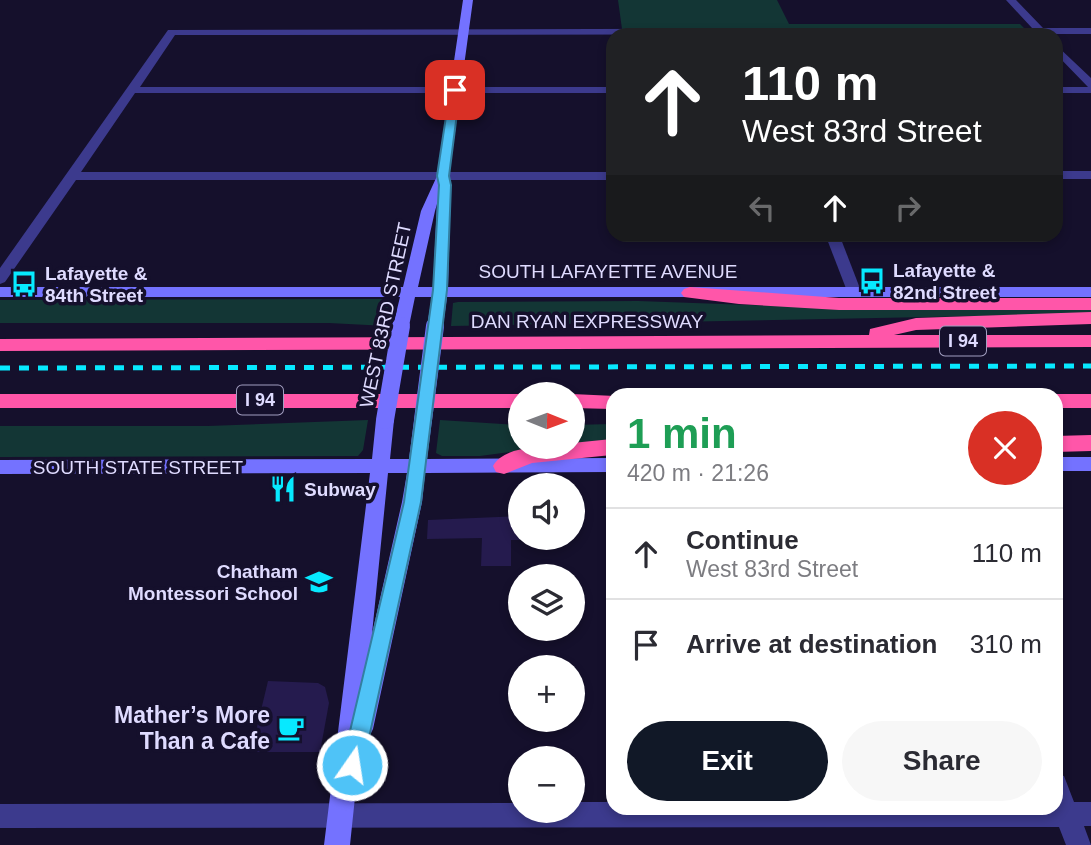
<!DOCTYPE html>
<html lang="en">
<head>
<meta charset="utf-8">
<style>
  body { margin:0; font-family:Helvetica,sans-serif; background:#f7f7f7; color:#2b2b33; height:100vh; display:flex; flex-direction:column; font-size:26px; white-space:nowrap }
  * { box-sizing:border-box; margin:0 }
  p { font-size:23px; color:#7c7c81 }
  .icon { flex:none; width:38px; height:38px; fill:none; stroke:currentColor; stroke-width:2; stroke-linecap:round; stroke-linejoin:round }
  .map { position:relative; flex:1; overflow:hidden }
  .side { position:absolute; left:606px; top:388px; width:457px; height:427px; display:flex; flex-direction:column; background:#fff; border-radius:21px; box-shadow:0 4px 10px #0003 }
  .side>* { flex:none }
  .guide { position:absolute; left:606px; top:28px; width:457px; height:214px; border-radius:21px; box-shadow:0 4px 10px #0003; background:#202124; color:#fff; overflow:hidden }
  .needle { width:46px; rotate:91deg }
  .buttons { position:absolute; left:508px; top:382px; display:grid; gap:14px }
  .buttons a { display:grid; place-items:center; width:77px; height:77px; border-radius:50%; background:#fff; box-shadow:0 4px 10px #0003; font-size:35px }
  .pin { position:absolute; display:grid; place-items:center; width:60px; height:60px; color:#fff; margin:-30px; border-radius:14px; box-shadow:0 4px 10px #0006 }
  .me { position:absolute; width:77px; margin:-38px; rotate:13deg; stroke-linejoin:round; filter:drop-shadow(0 0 5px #0008) }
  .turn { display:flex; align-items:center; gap:24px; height:147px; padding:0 21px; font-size:32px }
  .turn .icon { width:91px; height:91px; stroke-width:2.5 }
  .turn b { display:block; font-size:49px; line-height:60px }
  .lanes { display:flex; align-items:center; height:66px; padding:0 21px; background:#0003; justify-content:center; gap:35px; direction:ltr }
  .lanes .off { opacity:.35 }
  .round { display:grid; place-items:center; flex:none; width:74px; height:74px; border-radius:37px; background:#f7f7f7 }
  .headline { display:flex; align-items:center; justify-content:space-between; height:119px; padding:0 21px }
  h1 { font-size:42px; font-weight:700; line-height:52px; color:#1e9e55 }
  .cta { display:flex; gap:14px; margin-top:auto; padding:14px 21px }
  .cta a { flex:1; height:80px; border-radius:42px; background:#111827; color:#fff; font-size:28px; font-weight:700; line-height:80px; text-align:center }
  .cta a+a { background:#f7f7f7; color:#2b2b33 }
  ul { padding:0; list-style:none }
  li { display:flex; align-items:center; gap:21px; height:91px; padding:0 21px; border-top:2px solid #e1e1e2 }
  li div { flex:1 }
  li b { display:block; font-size:26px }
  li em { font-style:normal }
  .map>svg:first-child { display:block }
</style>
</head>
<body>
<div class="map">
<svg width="1091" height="845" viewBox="0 0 1091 845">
  <rect width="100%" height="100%" fill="#15102c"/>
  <!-- green -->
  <g fill="#133635">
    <path d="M618 0H777L789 24H1020L1025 29H622Z"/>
    <path d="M381 299 391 303 387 326 329 323H0V300Z"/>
    <path d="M638 301 868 309 1091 310V314L451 326 453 303 458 302Z"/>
    <path d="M368 420 363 450 358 456 0 457V426H208Z"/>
    <path d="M440 420 520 425V446H554L480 456H442L436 453Z"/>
    <path d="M612 424V442L572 445V425Z"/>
  </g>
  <!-- building -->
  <g fill="#251b4e">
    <path d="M520 516V540H511V566H481L482 538 427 539 428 520Z"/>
    <path d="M268 681 318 683 325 687 329 703 320 752H251Z"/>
  </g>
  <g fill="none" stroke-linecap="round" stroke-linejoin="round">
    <!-- street -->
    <g fill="#3c3a8d" fill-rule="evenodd">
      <path d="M1006 0H1016L1043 28H1091V34L175 35 140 87H612V93H135L81 172H612V180H76L5 282 0 284V268L168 30 1032 28Z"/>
      <path d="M1055 44 1091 78V93H1055V87H1088L1055 53Z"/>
      <rect x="1055" y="171" width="36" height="8"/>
      <path d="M825 234H839L861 291 859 294 854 296 847 291Z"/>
      <path d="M1055 773 1064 776 1074 802H1091V826H1084L1091 845H1066L1059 827 0 828V804L520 803V810H572V802H612V808H1055Z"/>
    </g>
    <!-- secondary -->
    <g fill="#7472ff" fill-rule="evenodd">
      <path d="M463 0H473L449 176 451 185 448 287H1091V297H447L443 326 435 331 427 326 432 297H415L409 326 401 331 393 326 400 297H0V287H403L421 211 437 176ZM437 204 433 287H418L435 211Z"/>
      <path d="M385 414 391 415 394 420 390 459H409L414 420 417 415H429L432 420 427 459 612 458V472L425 473 422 502 373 729 369 737 361 740 350 845H324L370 473 0 474V460L372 459 376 420 379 415ZM388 473H407L402 502 372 634Z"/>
      <rect x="1055" y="457" width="36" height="14"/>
    </g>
    <!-- highway -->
    <g fill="#ff56a9" fill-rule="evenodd">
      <path d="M690 287 839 298H1091V310H839L739 304 684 297 681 293 684 289Z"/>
      <path d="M1091 312V324L916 330 894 335H1091V347L0 351V339L869 335 870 329 916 318Z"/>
      <rect x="0" y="394" width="520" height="14"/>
      <path d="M572 394 615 396H612V409L572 408Z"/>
      <path d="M1055 394H1091V408H1055V396H1049Z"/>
      <path d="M1091 435V451L1055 452V436Z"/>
      <path d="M612 439V455L532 463 504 474 496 472 493 466C505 444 550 446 572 446V443Z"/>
    </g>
    <!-- rail -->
    <path stroke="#07e9ff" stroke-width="5" stroke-dasharray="10 9" stroke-linecap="butt" d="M0 368 1091 366"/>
    <!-- secondary-bridge -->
    <g stroke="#7472ff" stroke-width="18">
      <path d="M385 420 401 326"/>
      <path d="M423 420 435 326"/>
    </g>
  </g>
  <!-- route -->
  <path fill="#4fc3f7" stroke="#337fa1" stroke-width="2" d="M455 87 460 90 449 176 451 185 447 290 421 502 363 765 360 773 352 776 345 773 342 765 404 502 433 290 439 185 437 176 450 90Z"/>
  <!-- icons -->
  <defs>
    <g id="bus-bare" transform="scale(2.1)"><path d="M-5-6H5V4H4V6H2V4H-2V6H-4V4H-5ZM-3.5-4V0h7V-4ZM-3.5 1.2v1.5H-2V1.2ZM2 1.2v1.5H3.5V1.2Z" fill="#07e9ff" stroke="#15102c" stroke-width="2.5" paint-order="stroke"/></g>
    <g id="restaurant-bare" transform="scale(2.1)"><path d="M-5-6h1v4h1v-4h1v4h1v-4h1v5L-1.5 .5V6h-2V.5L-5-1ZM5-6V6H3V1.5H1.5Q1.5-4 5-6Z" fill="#07e9ff" stroke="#15102c" stroke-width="2.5" paint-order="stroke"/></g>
    <g id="school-bare" transform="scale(2.1)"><path d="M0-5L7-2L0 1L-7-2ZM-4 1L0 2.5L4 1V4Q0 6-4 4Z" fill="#07e9ff" stroke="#15102c" stroke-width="2.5" paint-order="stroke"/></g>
    <g id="cafe-bare" transform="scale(2.1)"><path d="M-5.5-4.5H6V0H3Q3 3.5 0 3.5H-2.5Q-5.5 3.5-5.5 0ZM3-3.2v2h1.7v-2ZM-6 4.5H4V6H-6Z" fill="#07e9ff" stroke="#15102c" stroke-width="2.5" paint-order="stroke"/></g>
  </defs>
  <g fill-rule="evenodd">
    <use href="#bus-bare" x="872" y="281"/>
    <use href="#bus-bare" x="24" y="284"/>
    <use href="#restaurant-bare" x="283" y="489"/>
    <use href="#school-bare" x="319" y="582"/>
    <use href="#cafe-bare" x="291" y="728"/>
  </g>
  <g text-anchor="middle" stroke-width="7" stroke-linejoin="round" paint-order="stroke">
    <!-- shield labels -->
    <g fill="#15102c" stroke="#a29ec0" stroke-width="2">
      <rect x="940" y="326.5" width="46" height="29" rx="5"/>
      <rect x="237" y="385.5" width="46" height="29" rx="5"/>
    </g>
    <g font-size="18" font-weight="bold" fill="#dfdbff">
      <text x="963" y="347">I 94</text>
      <text x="260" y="406">I 94</text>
    </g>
    <!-- poi labels -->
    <g font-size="19" font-weight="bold" fill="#dfdbff" stroke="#15102c" text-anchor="start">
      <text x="893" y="277">Lafayette &amp;<tspan x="893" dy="22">82nd Street</tspan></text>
      <text x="45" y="280">Lafayette &amp;<tspan x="45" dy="22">84th Street</tspan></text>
      <text x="304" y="496">Subway</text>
      <text x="298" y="578" text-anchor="end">Chatham<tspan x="298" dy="22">Montessori School</tspan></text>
    </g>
    <!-- street labels -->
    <g font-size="19" fill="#dfdbff" stroke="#15102c">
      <text x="608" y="278">SOUTH LAFAYETTE AVENUE</text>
      <text transform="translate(385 315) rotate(-78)" y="7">WEST 83RD STREET</text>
      <text x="587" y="328">DAN RYAN EXPRESSWAY</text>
      <text x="138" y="474">SOUTH STATE STREET</text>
    </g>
    <!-- near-poi labels -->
    <g font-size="23" font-weight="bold" fill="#dfdbff" stroke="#15102c" text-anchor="end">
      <text x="270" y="723">Mather’s More<tspan x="270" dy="26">Than a Cafe</tspan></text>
    </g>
  </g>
</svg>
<div class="buttons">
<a><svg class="needle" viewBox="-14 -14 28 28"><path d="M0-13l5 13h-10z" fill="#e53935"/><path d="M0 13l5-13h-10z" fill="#7c7c81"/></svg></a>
<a><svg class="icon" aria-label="sound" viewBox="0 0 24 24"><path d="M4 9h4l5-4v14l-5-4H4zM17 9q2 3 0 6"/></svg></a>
<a><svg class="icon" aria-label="layers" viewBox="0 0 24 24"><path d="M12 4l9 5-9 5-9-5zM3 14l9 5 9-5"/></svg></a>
<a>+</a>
<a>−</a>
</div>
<div class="pin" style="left:455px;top:90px;background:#d93025"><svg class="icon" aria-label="arrive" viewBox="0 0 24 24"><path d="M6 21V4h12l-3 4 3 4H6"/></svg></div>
<svg class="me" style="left:352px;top:765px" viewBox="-20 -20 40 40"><circle r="17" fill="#4fc3f7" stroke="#fff" stroke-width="3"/><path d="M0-11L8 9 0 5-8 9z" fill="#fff"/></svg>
<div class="guide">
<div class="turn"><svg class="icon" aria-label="ahead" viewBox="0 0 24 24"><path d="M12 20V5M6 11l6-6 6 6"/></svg><div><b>110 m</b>West 83rd Street</div></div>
<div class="lanes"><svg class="icon off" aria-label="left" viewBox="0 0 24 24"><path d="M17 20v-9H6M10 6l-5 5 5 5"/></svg><svg class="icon" aria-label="ahead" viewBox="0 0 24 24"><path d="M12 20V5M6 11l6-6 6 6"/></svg><svg class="icon off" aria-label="right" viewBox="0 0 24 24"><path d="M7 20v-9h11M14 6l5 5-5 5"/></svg></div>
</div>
<section class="side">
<div class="headline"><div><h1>1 min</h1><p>420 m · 21:26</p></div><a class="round" style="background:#d93025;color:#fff"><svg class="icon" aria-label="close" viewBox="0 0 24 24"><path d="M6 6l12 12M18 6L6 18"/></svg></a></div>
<ul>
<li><svg class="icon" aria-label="ahead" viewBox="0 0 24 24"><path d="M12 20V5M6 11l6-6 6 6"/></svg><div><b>Continue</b><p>West 83rd Street</p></div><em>110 m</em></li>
<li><svg class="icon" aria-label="arrive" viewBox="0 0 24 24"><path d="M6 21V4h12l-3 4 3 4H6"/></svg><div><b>Arrive at destination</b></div><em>310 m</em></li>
</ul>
<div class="cta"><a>Exit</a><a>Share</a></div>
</section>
</div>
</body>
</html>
